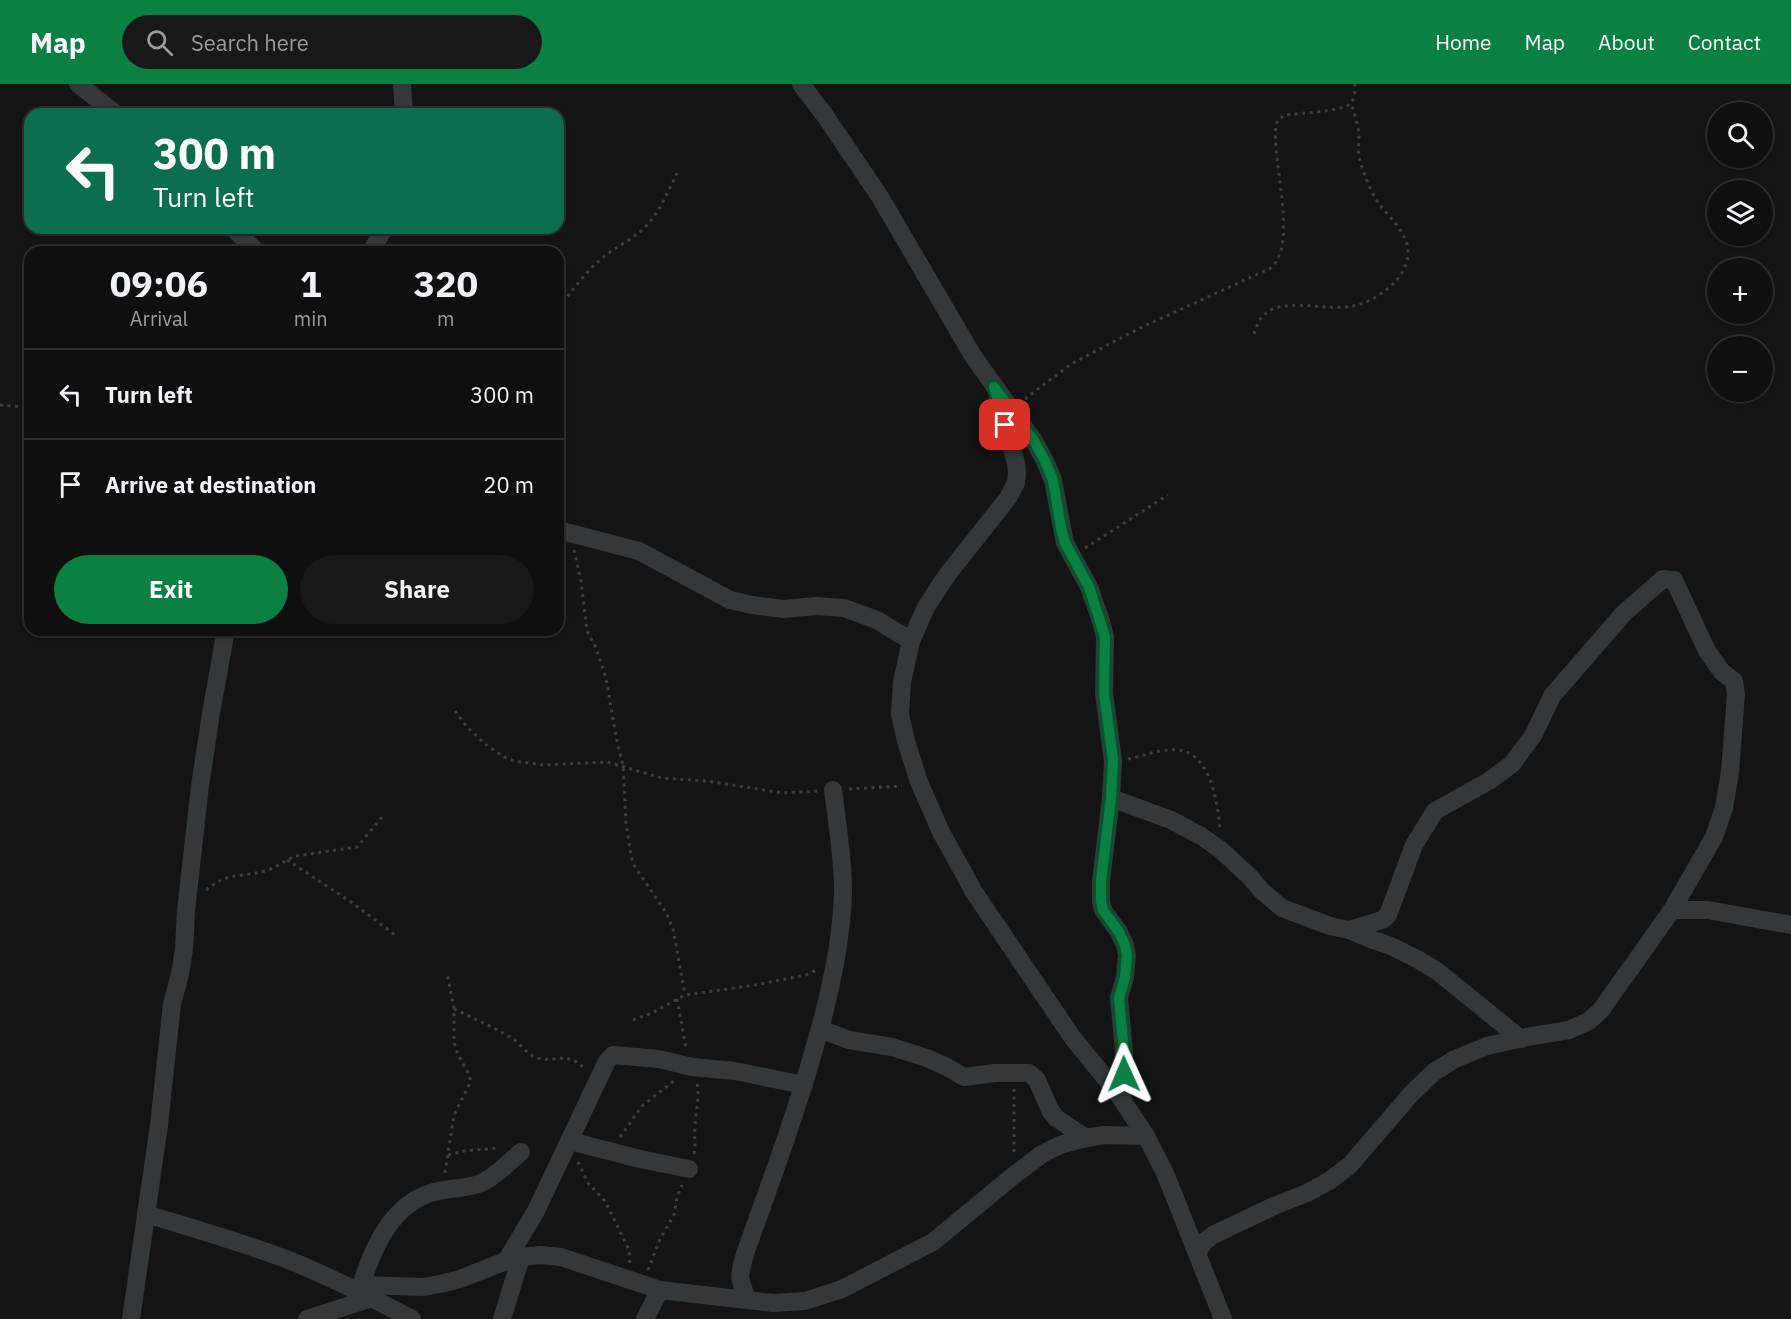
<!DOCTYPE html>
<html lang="en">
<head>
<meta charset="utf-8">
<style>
  body { margin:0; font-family:"IBM Plex Sans",sans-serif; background:#181819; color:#f1f3f6; height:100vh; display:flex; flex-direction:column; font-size:22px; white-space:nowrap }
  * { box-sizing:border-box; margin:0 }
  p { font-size:20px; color:#9b9c9f }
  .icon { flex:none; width:33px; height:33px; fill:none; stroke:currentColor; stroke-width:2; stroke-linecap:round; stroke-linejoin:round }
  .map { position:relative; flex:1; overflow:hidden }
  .sheet { position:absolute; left:24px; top:162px; width:540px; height:390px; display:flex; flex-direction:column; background:#0f0f10; border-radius:18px; box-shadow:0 2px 4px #0004,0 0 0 2px #2f2f30 }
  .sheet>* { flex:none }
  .banner { position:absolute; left:24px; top:24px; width:540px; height:126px; border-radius:18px; box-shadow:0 2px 4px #0004,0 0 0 2px #2f2f30; background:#0b6e4f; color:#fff; overflow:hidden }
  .controls { position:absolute; left:1707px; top:18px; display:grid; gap:12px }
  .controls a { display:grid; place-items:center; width:66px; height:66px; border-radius:50%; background:#0f0f10; box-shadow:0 2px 4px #0004,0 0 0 2px #2f2f30; font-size:30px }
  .pin { position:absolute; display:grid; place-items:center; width:51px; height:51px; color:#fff; margin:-26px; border-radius:12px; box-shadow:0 3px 9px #0006 }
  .me { position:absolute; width:66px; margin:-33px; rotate:359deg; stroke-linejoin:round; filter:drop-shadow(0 0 4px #0008) }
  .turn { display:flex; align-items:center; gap:21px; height:126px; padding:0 30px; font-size:27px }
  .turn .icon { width:78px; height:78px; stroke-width:2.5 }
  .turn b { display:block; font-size:42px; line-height:51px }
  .eta { display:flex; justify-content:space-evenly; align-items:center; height:102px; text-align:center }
  .eta b { font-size:36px; font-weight:800; line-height:42px }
  .primary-button { display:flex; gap:12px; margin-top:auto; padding:12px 30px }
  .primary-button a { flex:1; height:69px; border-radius:36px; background:#0b8043; color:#fff; font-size:24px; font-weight:800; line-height:69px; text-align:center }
  .primary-button a+a { background:#181819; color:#f1f3f6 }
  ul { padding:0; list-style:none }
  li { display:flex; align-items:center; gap:18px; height:90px; padding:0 30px; border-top:2px solid #2f2f30 }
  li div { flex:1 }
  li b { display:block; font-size:22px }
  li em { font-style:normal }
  header { display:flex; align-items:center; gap:36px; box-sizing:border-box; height:84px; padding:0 30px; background:#0b8043; color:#fff }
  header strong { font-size:28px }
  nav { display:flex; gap:33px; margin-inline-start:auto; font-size:21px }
  .search { width:420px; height:54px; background:#181819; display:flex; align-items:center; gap:15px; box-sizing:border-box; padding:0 21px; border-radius:33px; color:#9b9c9f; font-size:22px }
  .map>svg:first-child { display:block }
</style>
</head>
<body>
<header>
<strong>Map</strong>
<div class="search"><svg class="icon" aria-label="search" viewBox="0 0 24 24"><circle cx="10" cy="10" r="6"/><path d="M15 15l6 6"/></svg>Search here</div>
<nav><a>Home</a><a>Map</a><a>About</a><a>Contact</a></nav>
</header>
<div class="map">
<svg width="1791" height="1235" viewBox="0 0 1791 1235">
  <rect width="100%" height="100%" fill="#141415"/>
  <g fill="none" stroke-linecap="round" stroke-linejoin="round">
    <!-- path -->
    <g stroke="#3b3f41" stroke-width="3" stroke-dasharray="3 4.5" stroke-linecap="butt">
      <path d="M558 224C572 207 585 189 601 175 617 161 640 153 652 135 663 121 670 102 679 86"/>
      <path d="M1254 250C1256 245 1258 238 1261 234 1277 212 1323 226 1345 223 1364 222 1380 212 1394 199 1402 191 1409 178 1408 166 1407 149 1389 133 1379 120 1370 107 1363 88 1359 73 1358 65 1359 58 1359 50 1358 40 1354 29 1351 19"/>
      <path d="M1025 315 1071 280 1140 244 1271 184C1299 158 1271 76 1276 41 1277 36 1280 34 1285 31 1298 29 1343 28 1351 19 1355 14 1355 6 1355 0"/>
      <path d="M0 321 22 323 30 322"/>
      <path d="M1085 464 1168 411"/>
      <path d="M574 466 581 497 587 547 596 564 606 594 616 653 623 682 626 739 630 765 633 780 667 830 673 845 685 911"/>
      <path d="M455 627 467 643 485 660 504 673 514 677 543 681 607 678 662 694 707 697 783 709 819 707"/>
      <path d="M1128 675C1144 672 1161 664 1178 666 1211 669 1218 720 1220 746"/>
      <path d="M849 705 902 702"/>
      <path d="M287 776 351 818 398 853"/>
      <path d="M206 806C230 787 239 794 265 787 276 784 285 776 296 772L357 763 384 731"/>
      <path d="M677 915 686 964"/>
      <path d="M454 925C473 934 493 943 512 954 521 960 527 971 537 974 557 979 566 966 585 985"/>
      <path d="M633 936 652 929 685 911 755 901 806 891 818 885"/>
      <path d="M1014 1005V1070"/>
      <path d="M620 1053 642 1022 675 996"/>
      <path d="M694 1070C696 1061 694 1053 695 1044 695 1029 700 1014 697 999"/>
      <path d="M448 1071 464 1067 499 1064"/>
      <path d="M578 1078 588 1099 605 1117 629 1166 630 1180"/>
      <path d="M445 1089 454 1031 470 999V992L458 971 454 958V924L447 889"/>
      <path d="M648 1186 660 1155 674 1131 677 1113 682 1101"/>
    </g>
    <!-- minor -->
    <g stroke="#35383a" stroke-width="18">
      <path d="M78 0 116 30"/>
      <path d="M402 0 404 30"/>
      <path d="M801 0 826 33 880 113 973 272 1034 357 1045 377 1053 396 1065 459 1089 503 1101 537 1105 553 1104 609 1113 677 1111 714 1101 797V817L1103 826 1119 848 1125 861 1127 871 1125 893 1119 914 1124 968 1122 1016"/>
      <path d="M233 144 257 168"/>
      <path d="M371 168 384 144"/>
      <path d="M998 316 1016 379 1017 389 1016 399 1008 414 947 491 926 523 911 557 902 598 900 630 906 657 919 698 941 748 974 808 1072 953 1116 1007 1146 1052 1165 1089 1223 1235"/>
      <path d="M558 446 639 467 730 516 752 521 783 525 816 522 844 524 877 536 911 557"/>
      <path d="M1111 714 1171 736 1201 752 1221 766 1250 793 1262 807 1282 824 1330 842 1349 846 1368 854 1391 862 1417 875 1437 887 1521 955"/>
      <path d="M1672 826H1708L1791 841"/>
      <path d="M820 945 849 956 892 963 927 974 947 983 964 993 995 989H1029L1037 996 1050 1026 1056 1034 1086 1054"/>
      <path d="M570 1057 640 1075 689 1085"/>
      <path d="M146 1130C195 1145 244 1159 291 1177 333 1194 372 1214 412 1235"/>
      <path d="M1197 1169 1204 1158 1213 1151 1274 1122 1307 1109 1329 1097 1350 1081 1412 1009 1434 988 1455 975 1487 962 1527 953 1569 946 1589 937 1601 926 1672 826 1714 753 1724 724 1730 688 1736 610 1734 597 1722 588 1707 567 1674 496 1663 495 1624 529 1552 612 1534 650 1512 680 1489 697 1435 727 1414 761 1388 831 1382 836 1349 846"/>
      <path d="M506 1177 536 1127 607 977 613 971 659 975 692 983 735 987 804 1001"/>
      <path d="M361 1201 424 1203 440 1200 460 1195 506 1177 521 1173 541 1171 561 1173 660 1206 773 1219 805 1217 842 1205 933 1158 1013 1092 1042 1070 1060 1061 1086 1054 1104 1051 1146 1052"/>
      <path d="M359 1208C370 1171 388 1124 428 1110 445 1103 464 1106 481 1099 494 1094 510 1077 521 1068"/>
      <path d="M748 1216C737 1192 739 1191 746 1167 771 1097 797 1027 817 955 831 906 842 857 843 806 843 773 837 739 833 706"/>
      <path d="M131 1235 159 1041 172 920 180 890 184 865 186 827 200 702 211 629 226 546"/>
      <path d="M307 1235 372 1214"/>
      <path d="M502 1235 521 1173"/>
      <path d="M645 1235 660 1206"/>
    </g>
  </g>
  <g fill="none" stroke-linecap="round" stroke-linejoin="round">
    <!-- route casing -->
    <g stroke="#07532c" stroke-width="15">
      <path id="route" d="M1005 341 994 303 1034 357 1045 377 1053 396 1061 444 1065 459 1089 503 1105 553 1104 609 1113 676 1111 714 1101 797V817L1103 826 1119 848 1125 861 1127 871 1125 893 1119 914 1124 968V990"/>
    </g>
    <!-- route -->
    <use href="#route" stroke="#0b8043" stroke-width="10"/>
  </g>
</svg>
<div class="controls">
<a><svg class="icon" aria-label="search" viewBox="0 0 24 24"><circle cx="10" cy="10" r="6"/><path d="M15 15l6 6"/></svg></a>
<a><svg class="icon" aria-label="layers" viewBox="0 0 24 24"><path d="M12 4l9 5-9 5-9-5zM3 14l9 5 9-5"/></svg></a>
<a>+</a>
<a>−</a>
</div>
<div class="pin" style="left:1005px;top:341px;background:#d93025"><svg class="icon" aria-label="arrive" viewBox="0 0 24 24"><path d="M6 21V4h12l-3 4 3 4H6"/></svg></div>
<svg class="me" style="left:1124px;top:990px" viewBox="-20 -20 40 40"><path d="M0-17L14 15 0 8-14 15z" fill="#0b8043" stroke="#fff" stroke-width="4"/></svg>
<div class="banner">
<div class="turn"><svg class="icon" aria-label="left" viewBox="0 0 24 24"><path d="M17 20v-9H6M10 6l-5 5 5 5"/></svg><div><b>300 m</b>Turn left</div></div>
</div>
<section class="sheet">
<div class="eta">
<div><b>09:06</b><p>Arrival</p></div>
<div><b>1</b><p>min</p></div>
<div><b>320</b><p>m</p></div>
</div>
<ul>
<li><svg class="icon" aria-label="left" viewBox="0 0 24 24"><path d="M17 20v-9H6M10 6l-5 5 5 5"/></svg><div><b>Turn left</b></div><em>300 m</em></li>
<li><svg class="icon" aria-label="arrive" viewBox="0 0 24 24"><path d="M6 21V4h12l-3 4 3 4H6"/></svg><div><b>Arrive at destination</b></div><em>20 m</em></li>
</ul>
<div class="primary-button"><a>Exit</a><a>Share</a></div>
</section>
</div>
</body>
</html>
